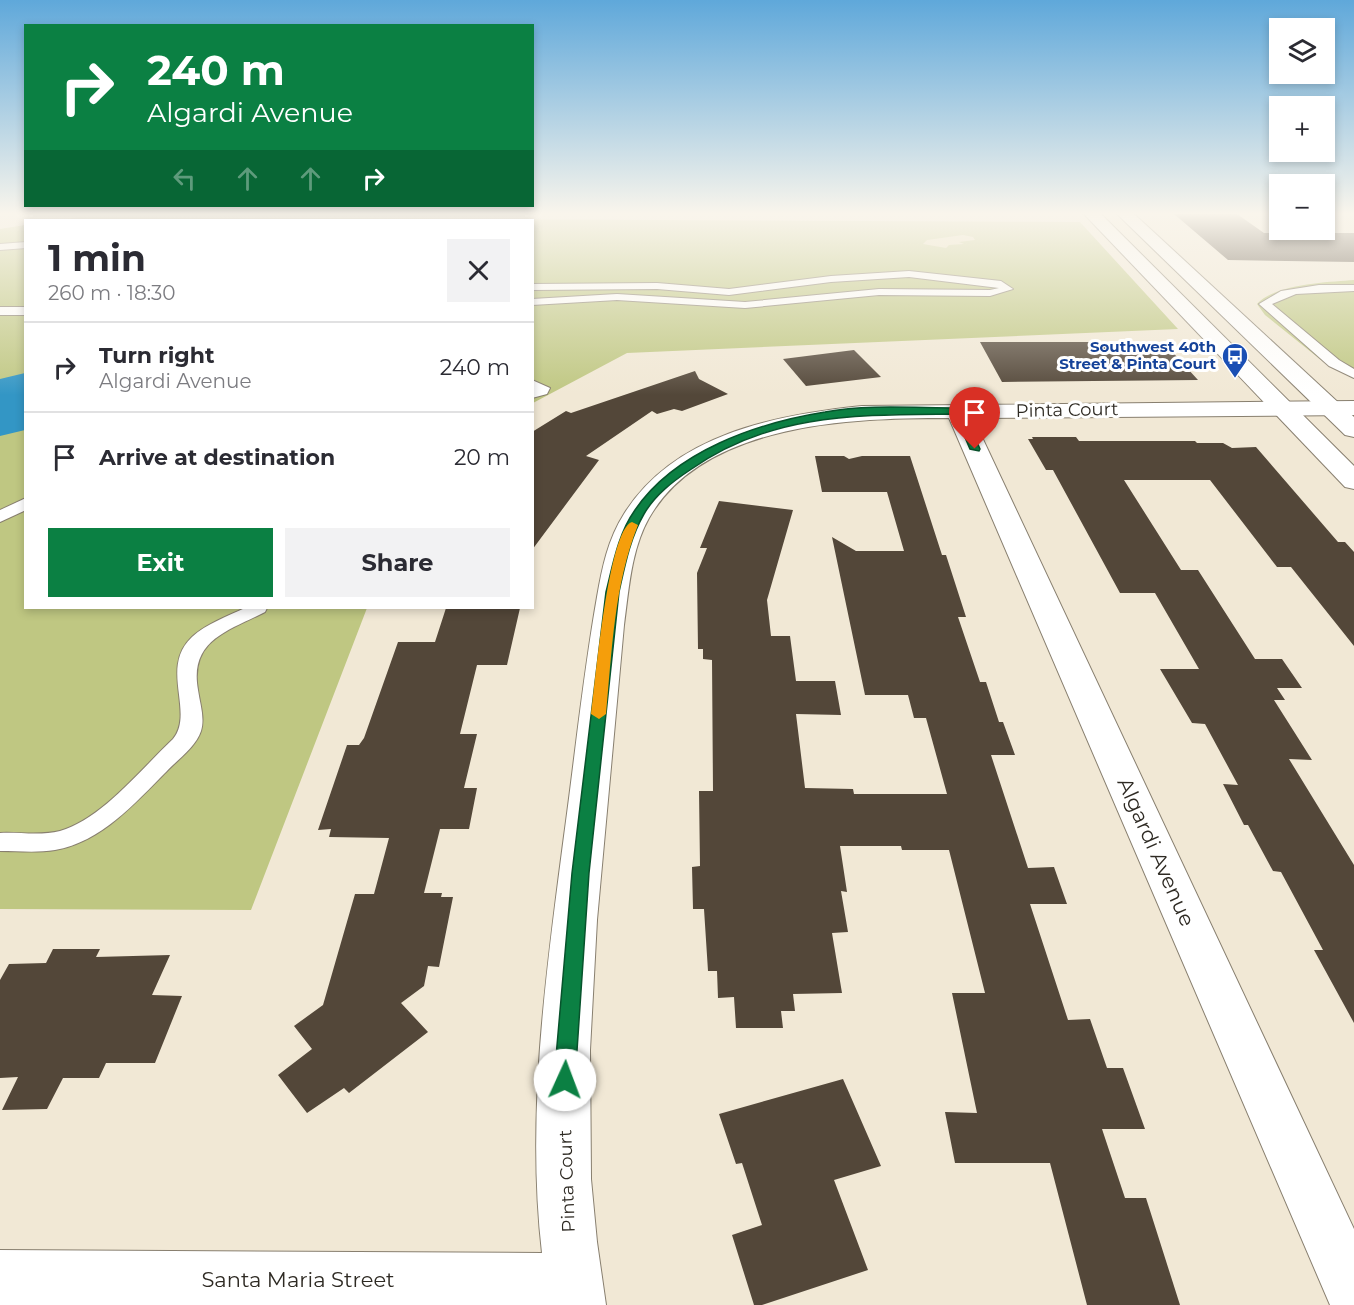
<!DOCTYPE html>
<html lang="en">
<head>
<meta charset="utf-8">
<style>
  body { margin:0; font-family:Montserrat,sans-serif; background:#f2f2f3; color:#2b2b33; height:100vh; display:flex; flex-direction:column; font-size:22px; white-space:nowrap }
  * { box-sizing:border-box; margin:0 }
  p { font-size:20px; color:#7c7c81 }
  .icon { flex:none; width:33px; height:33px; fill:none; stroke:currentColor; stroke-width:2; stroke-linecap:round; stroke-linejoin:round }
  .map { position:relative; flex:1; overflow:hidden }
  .panel { position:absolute; left:24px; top:219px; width:510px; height:390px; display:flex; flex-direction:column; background:#fff; border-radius:0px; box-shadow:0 3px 9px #0003 }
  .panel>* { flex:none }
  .guide { position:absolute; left:24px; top:24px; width:510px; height:183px; border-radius:0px; box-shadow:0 3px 9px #0003; background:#0b8043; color:#fff; overflow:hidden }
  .controls { position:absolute; left:1269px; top:18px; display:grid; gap:12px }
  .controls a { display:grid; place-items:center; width:66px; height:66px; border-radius:0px; background:#fff; box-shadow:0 3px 9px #0003; font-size:30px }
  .pin { position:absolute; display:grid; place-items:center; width:51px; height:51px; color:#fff; margin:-62px -26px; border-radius:50% 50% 50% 0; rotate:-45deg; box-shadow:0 0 6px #0007 }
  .pin .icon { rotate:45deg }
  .me { position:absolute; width:66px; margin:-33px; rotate:2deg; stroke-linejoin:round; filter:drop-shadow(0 0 4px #0008) }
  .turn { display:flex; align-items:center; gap:21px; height:126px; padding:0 24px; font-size:27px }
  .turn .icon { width:78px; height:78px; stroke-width:2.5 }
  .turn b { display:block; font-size:42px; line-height:51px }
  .lanes { display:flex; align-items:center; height:57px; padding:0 24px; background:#0003; justify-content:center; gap:30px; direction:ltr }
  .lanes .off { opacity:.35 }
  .round { display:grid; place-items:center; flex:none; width:63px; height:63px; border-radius:0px; background:#f2f2f3 }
  .overview { display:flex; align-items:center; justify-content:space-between; height:102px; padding:0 24px }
  h1 { font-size:36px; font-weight:700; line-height:45px }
  .button { display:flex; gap:12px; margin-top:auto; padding:12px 24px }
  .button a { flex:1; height:69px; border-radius:0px; background:#0b8043; color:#fff; font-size:24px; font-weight:700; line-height:69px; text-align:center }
  .button a+a { background:#f2f2f3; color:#2b2b33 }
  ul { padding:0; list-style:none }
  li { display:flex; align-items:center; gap:18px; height:90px; padding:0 24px; border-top:2px solid #e1e1e2 }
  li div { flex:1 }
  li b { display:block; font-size:22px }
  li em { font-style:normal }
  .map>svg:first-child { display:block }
</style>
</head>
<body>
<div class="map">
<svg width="1354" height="1305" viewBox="0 0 1354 1305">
  <rect width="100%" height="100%" fill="#f1e8d5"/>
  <!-- green -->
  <g fill="#bfc782">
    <path d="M81 217 1080 222 1178 329 627 353 533 403 532 220H59Z"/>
    <path d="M25 225 26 608H367L251 910 0 909V229Z"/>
    <path d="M1354 280V377L1326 364 1265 315 1257 304C1275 284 1328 282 1354 280Z"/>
  </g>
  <!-- sand -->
  <path fill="#e9e0ba" d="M963 235 973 237 975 240 959 242 964 244 949 245 946 248 923 244 927 240Z"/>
  <!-- water -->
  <path fill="#3396c5" d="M25 373V430L0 436V379Z"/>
  <!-- building -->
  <g fill="#534739">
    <path d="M1174 214H1237L1264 233H1354V262L1228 260Z"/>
    <path d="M980 342H1141L1144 345H1164L1167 346 1198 380 1002 382Z"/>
    <path d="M854 350 881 377 806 386 783 359Z"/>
    <path d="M695 371 699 379 728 394 682 411 674 409 657 414 652 411 586 456 599 460 532 550V432L566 411 571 413Z"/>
    <path d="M1032 437H1076L1079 441H1195L1197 443H1223L1232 448 1256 447 1338 542H1345L1354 552V646L1291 567H1277L1210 480H1124L1181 570H1198L1255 659H1282L1302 688H1277L1285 700H1274L1312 760 1289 759 1354 865V1023L1314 950H1323L1281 872 1273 871 1248 825H1244L1223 784 1238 785 1205 724 1192 723 1160 669H1199L1155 593H1120L1053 470H1046L1028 439H1033Z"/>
    <path d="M815 456H844L849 459 862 456H910L942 555H946L966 617H958L980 682H986L999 722H1003L1015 755H991L1028 868 1054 867 1067 904H1030L1068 1020 1090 1019 1107 1068H1123L1145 1129H1102L1125 1198H1146L1180 1305H1087L1050 1163H955L945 1112 977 1113 952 993H985L949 850H902L901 846H840L847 892 841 891 848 932 832 933 842 993 793 994 795 1011H781L783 1028H736L734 997 718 998 717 971H708L704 909H693L692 867 700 866 699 791H713L712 660 703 659V649H698L697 573 707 548H700L719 501 793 510 767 600 771 636H790L796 681H835L841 715 796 714 805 788 853 789 854 794H947L926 718H914L908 695H865L832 537 856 551H904L887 492H822Z"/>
    <path d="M446 608H520L507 665H477L460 734H477L464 788H477L469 829H440L424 893H442L441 897H453L439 967 428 966 424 986 401 1003 428 1032 349 1093 344 1088 307 1113 278 1075 312 1049 294 1026 323 1005 355 894H374L389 838 329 837 331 829 318 830 347 745H359L364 738 398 642H435Z"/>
    <path d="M53 949H100L96 957 170 955 152 995 182 996 155 1063H106L99 1078H63L47 1109 2 1110 18 1077 0 1078V980L9 964 46 963Z"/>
    <path d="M843 1079 881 1166 834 1180 868 1270 762 1305H754L732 1235 762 1225 742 1163 736 1164 719 1114Z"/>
  </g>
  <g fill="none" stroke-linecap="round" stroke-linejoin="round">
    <!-- lane casing -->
    <g stroke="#887f6f" stroke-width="2">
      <g id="lane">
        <path d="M26 242V248L0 250V244Z"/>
        <path d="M909 271 1001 281 1013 289 990 296 879 295 745 308 617 300 532 305V299L617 294 745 302 879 289 990 290 999 288 909 277 831 282 729 295 657 289 532 290V284L657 283 729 289 831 276Z"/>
        <path d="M1319 285H1354V291L1296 294 1272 304 1339 360 1354 369V378L1329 366 1259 304 1281 291Z"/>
        <rect x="0" y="307" width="26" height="8"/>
        <path d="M532 380 550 388 547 394 532 398Z"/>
        <path d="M26 498V510L0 522V510Z"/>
        <path d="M245 608H267L265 612C228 631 189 640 198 690 200 704 205 718 201 731 196 747 177 760 166 772 134 804 101 842 55 850 37 853 18 851 0 851V833C19 832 41 836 60 831 102 819 142 768 173 739 195 712 159 668 192 637 206 624 228 616 245 608Z"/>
      </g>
    </g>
    <!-- street casing -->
    <g stroke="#887f6f" stroke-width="2">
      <path id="street" d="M1354 401V415L973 418 1354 1229V1305H1330L949 418C853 418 704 422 649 518 631 550 629 589 624 625L597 920 590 1050 591 1179 597 1242 606 1305H0V1250L542 1253C526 1115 546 973 564 836 575 756 583 676 597 597 602 568 608 539 624 514 674 434 775 415 862 406Z"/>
    </g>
    <!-- primary casing -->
    <g stroke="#887f6f" stroke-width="2">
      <g id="primary">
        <path d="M1083 213H1100L1354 466V489L1345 487Z"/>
        <path d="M1116 213H1133L1354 417V437L1345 435Z"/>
      </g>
    </g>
    <!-- lane -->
    <use href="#lane" fill="#fff" fill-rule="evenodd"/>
    <!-- street -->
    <use href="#street" fill="#fff" fill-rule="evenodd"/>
    <!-- primary -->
    <use href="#primary" fill="#fff" fill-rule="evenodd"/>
  </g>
  <!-- sky -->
  <linearGradient id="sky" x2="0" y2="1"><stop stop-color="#5fa8da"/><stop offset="0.54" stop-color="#f9f5ec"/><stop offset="1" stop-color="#f9f5ec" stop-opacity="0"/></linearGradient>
  <rect width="1354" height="395" fill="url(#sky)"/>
  <!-- route -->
  <path fill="#0b8043" stroke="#07532c" stroke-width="1.5" d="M958 408 963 411 980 449 979 451 970 449 955 414C859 415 772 412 690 470 672 482 655 495 644 514 630 538 625 565 619 592L589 873 575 1080 572 1087 565 1089 557 1087 554 1080 572 873 606 592C613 564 618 534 635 510 675 451 757 423 825 412 868 404 915 408 958 408Z"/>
  <!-- slow -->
  <path fill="#f59e0b" d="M632 522 638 525C614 585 612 651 606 714L599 719 591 714C595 686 608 529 632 522Z"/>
  <!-- icons -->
  <defs>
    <g id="bus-pin" transform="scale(1.35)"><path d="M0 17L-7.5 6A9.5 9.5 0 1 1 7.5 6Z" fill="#1a4fb4" stroke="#fff"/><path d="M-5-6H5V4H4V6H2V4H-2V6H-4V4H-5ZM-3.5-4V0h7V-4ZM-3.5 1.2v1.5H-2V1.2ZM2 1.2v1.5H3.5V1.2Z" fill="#fff"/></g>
  </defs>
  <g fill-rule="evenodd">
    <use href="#bus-pin" x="1235" y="356"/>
  </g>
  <g text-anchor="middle" stroke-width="6" stroke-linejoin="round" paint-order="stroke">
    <!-- far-transit labels -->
    <g font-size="15" font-weight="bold" fill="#164399" stroke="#fff" text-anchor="end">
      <text x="1216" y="352">Southwest 40th<tspan x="1216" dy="17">Street &amp; Pinta Court</tspan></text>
    </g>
    <!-- street labels -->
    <g font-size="18" fill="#2e2a23" stroke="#fff">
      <text transform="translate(1067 410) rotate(-1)" y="6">Pinta Court</text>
      <text transform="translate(567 1181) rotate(-92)" y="6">Pinta Court</text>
    </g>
    <!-- near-street labels -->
    <g font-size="21" fill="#2e2a23" stroke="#fff">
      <text transform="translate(1156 852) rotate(66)" y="7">Algardi Avenue</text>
      <text x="298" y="1287">Santa Maria Street</text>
    </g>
  </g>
</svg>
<div class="controls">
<a><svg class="icon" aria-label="layers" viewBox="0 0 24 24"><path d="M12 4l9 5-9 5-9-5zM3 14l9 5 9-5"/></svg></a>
<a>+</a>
<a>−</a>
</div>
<div class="pin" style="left:975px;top:449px;background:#d93025"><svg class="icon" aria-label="arrive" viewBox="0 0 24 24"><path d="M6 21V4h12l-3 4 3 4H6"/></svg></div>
<svg class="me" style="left:565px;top:1080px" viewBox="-20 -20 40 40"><circle r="19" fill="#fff"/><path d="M0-13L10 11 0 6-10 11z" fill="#0b8043"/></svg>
<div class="guide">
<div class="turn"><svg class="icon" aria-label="right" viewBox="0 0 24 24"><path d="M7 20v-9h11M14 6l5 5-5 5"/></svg><div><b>240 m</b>Algardi Avenue</div></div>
<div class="lanes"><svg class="icon off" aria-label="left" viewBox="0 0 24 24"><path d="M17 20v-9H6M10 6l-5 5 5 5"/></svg><svg class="icon off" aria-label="ahead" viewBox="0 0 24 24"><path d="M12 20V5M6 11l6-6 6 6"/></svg><svg class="icon off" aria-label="ahead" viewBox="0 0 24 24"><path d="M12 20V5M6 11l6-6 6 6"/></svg><svg class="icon" aria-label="right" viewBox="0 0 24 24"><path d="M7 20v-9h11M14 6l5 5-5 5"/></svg></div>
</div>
<section class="panel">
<div class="overview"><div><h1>1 min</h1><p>260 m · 18:30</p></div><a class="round"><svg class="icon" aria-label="close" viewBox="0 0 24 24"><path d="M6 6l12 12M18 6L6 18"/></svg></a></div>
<ul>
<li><svg class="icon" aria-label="right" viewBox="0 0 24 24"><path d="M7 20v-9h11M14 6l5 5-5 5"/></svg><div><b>Turn right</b><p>Algardi Avenue</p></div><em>240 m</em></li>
<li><svg class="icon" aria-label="arrive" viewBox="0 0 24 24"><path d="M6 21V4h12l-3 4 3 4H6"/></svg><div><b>Arrive at destination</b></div><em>20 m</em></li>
</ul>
<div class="button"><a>Exit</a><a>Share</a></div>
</section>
</div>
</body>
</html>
